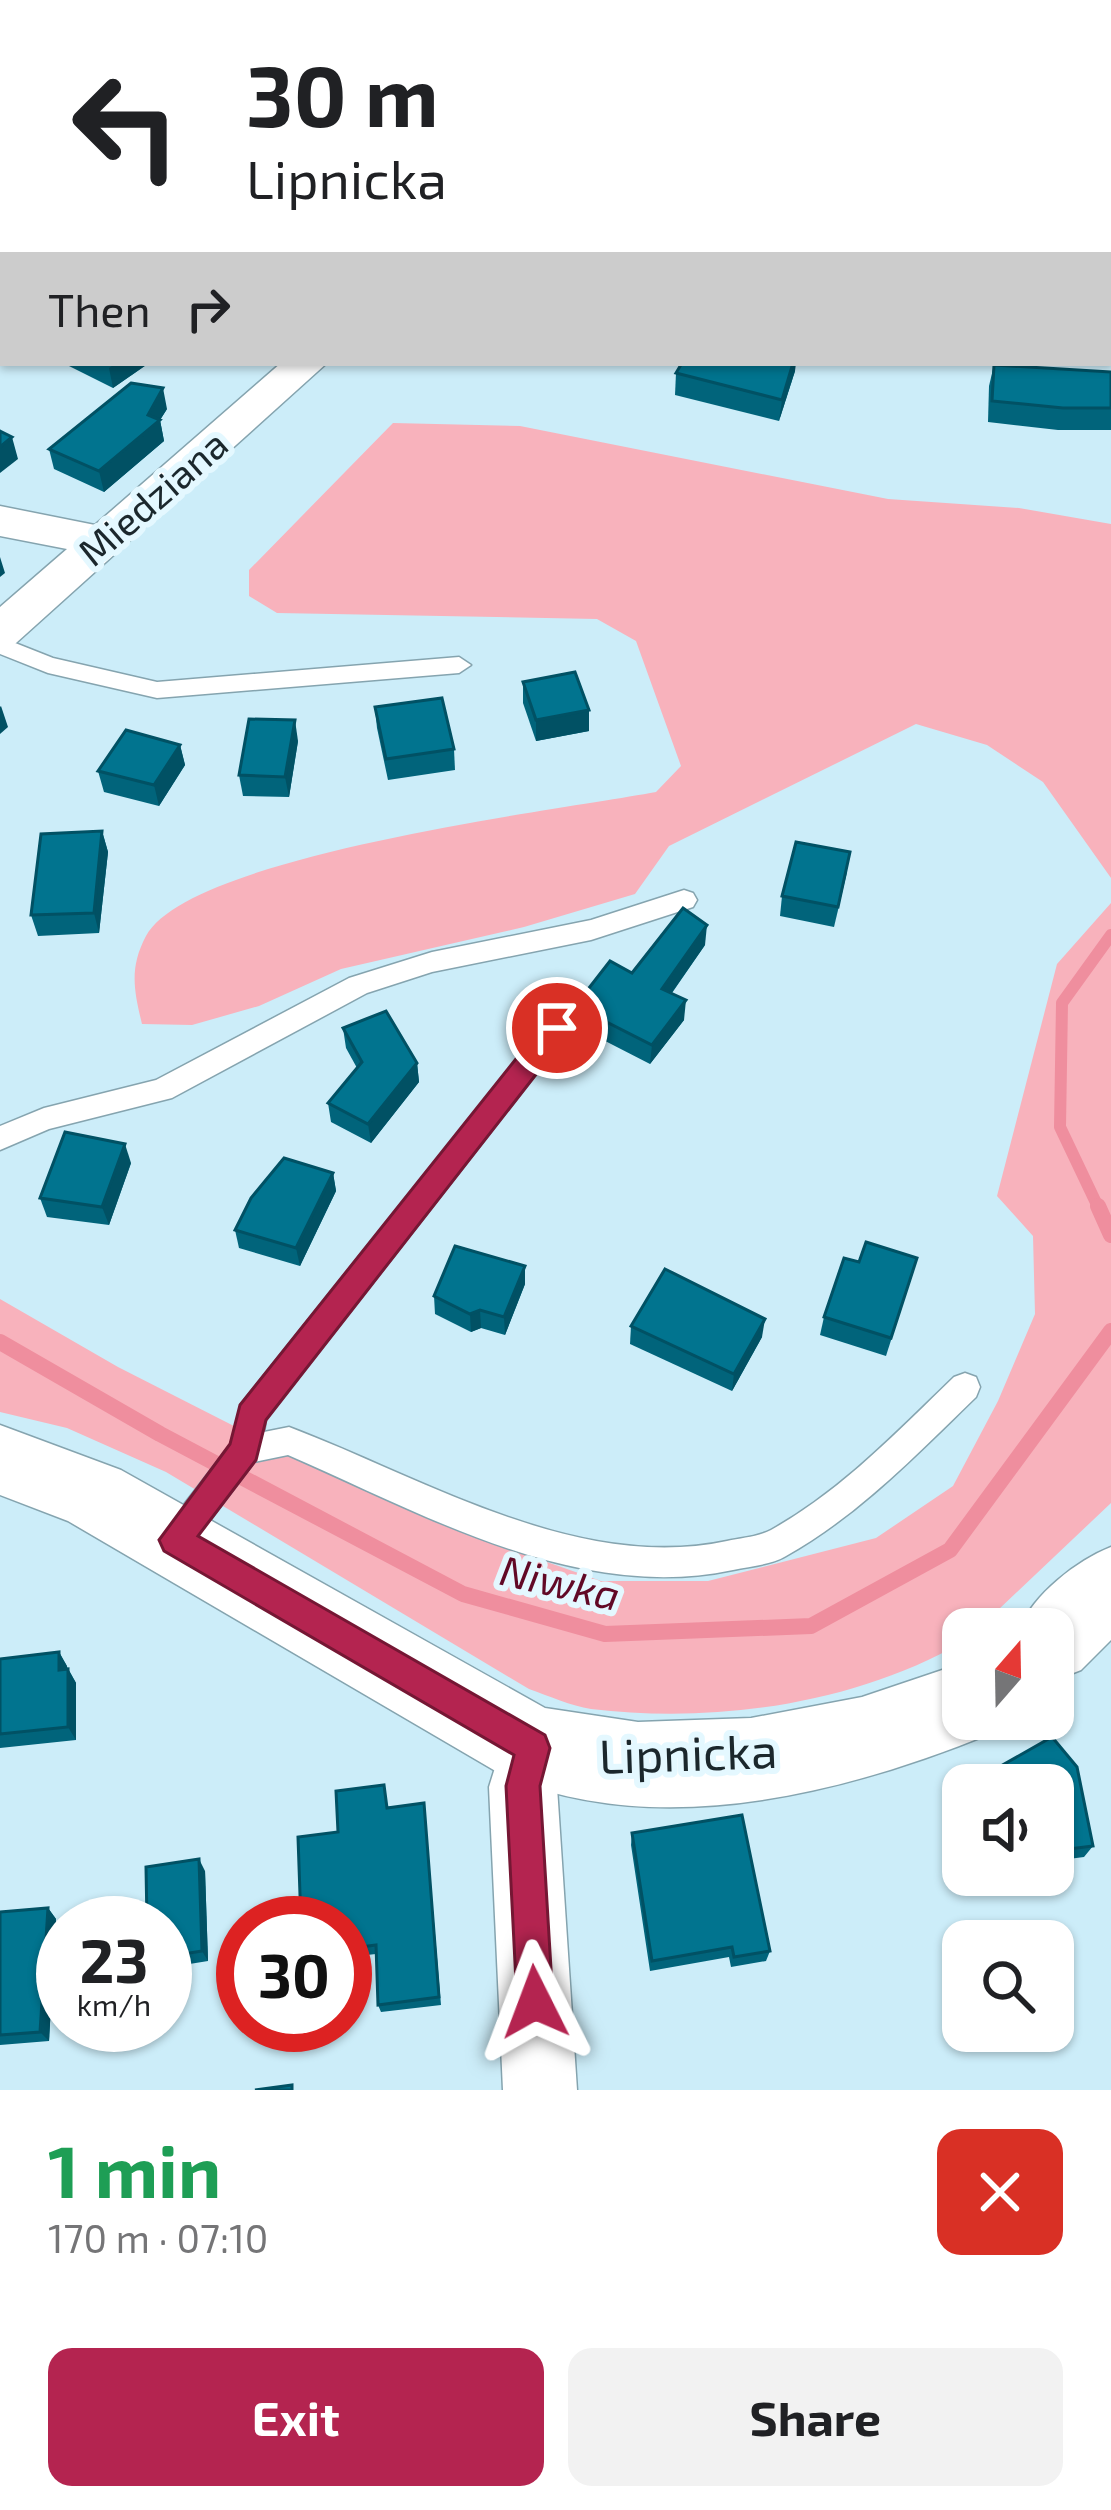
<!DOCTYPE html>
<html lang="en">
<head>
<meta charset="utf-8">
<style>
  body { margin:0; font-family:"Exo 2",sans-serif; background:#f2f2f2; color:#202124; height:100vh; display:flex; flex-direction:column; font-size:45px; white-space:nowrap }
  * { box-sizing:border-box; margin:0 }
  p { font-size:39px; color:#757577 }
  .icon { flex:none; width:66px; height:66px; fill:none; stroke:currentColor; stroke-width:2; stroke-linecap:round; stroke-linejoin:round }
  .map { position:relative; height:2090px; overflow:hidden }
  .panel { display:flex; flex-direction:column; background:#fff; flex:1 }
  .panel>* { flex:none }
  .top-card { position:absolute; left:0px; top:0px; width:1113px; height:366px; box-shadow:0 3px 9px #0004; background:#fff; color:#202124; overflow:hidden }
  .needle { width:78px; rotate:20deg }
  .tools { position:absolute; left:942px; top:1608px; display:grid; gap:24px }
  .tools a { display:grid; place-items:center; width:132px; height:132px; border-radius:24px; background:#fff; box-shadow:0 3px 9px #0004; font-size:60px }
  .speed { position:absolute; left:36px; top:1896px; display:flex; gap:24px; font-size:60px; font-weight:700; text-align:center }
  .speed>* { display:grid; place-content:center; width:156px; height:156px; border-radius:50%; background:#fff; box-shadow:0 3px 9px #0004; line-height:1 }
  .speed small { font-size:30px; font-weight:400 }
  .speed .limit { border:18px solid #d22; background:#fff; color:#111 }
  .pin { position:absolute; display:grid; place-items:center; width:102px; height:102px; color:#fff; margin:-51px; border:6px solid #fff; border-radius:50%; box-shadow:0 3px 12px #0007 }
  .me { position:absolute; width:132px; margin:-66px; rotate:357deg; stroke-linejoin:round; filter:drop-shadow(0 0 9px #0008) }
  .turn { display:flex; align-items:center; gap:42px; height:252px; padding:0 48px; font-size:54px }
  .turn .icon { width:156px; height:156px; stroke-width:2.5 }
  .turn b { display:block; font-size:84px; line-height:102px }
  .then { display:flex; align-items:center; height:114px; padding:0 48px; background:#0003; gap:24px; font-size:45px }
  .round { display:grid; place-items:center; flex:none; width:126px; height:126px; border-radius:24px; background:#f2f2f2 }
  .head { display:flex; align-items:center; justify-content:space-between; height:204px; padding:0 48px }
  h1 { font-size:72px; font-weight:700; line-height:90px; color:#1e9e55 }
  .action { display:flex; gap:24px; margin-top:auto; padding:24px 48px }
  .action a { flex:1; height:138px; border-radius:24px; background:#b42450; color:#fff; font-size:48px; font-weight:700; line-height:138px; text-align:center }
  .action a+a { background:#f2f2f2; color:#202124 }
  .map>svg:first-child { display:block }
</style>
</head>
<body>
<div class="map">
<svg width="1111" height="2090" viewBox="0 0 1111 2090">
  <rect width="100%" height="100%" fill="#ccedf9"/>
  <!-- green -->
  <g fill="#f8b2bc">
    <path d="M393 423 520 426 888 499 1019 508 1111 524V878L1043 782 987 745 916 724 669 846 635 894 524 927 341 969 259 1006 192 1025 142 1024C134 991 129 968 146 936 189 855 560 810 656 792L681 766 636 641 597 619 277 613 249 596V570Z"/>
    <path d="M1111 903V1503L978 1629H963V1642C854 1704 716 1724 591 1709 571 1706 549 1696 529 1689L166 1472 67 1428 0 1412V1299L118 1367 297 1458 513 1550 601 1581H708L876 1538 953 1486 998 1401 1035 1314 1033 1236 997 1196 1057 964Z"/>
  </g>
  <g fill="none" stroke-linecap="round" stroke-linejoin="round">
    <!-- stream-far2 -->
    <path stroke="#ef8e9e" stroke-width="9" d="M826 3 831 0"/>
    <!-- stream-far1 -->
    <path stroke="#ef8e9e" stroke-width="12" d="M1099 1209 1060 1127 1062 1003 1111 935"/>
    <!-- stream -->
    <g stroke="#ef8e9e" stroke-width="16">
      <path d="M1098 1206 1111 1235"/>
      <path d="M0 1342 160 1434 463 1594 605 1634 811 1626 950 1550 1111 1331"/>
    </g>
    <!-- service casing -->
    <g stroke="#85a4af" stroke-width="3">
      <g id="service">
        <rect x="160" y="0" width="18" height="3"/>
        <path d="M0 637 53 658 157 682 459 657 471 665 459 673 157 698 48 673 0 654Z"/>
        <path d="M684 890 693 893 697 900 693 907 591 940 432 972 367 993 172 1098 49 1129 0 1150V1126L44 1108 156 1080 349 978 432 952 591 920Z"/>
        <path d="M557 1017 566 1020 570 1028 566 1036 266 1419 264 1432 289 1427C424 1478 577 1573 727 1541 741 1538 758 1537 771 1530 841 1491 897 1432 954 1377L965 1373 976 1377 980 1387 976 1397C917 1454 859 1515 786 1556 771 1565 751 1566 733 1570 579 1603 426 1515 288 1455L254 1462 187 1551 176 1555 165 1551 160 1540 165 1529 231 1444 241 1404 548 1020Z"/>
      </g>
    </g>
    <!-- minor casing -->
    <g stroke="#85a4af" stroke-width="3">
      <g id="minor">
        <rect x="0" y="40" width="3" height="22"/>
        <path d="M0 262 3 263V287L0 286Z"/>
        <path d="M1111 340V364L1104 363H1110Z"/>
        <path d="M281 363H327L16 643 0 648V607L67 549 0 536V506L95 525Z"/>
        <path d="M533 1713 557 1723 567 1747 557 1787 577 2090H503L489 1787 509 1723Z"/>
      </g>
    </g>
    <!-- tertiary casing -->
    <g stroke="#85a4af" stroke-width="3">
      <g id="tertiary">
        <path d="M0 1425 121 1470 545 1708 638 1722 751 1718 862 1697 963 1663V1719H997L992 1733C843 1794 659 1841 504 1776L68 1521 0 1495Z"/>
        <path d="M1111 1547V1640L1081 1670 1053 1681V1629H1019C1034 1594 1076 1561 1111 1547Z"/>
      </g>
    </g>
    <!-- path -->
    <path stroke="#6f858d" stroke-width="6" stroke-dasharray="6 6" stroke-linecap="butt" d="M678 3 685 0"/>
    <!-- service -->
    <use href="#service" fill="#fff" fill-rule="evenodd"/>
    <!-- minor -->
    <use href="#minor" fill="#fff" fill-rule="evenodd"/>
    <!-- tertiary -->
    <use href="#tertiary" fill="#fff" fill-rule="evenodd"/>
  </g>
  <!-- wall -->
  <g fill="#01647b">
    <path d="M63 363H149L113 388Z"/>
    <path d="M994 365 1111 372V430H1058L988 422 989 386Z"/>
    <path d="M795 371 779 421 675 395 676 373Z"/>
    <path d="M167 409 160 420 164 441 104 492 54 469 49 449Z"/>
    <path d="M523 682 589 731 536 741 523 703Z"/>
    <path d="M375 707 454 749 455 770 388 780 377 728Z"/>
    <path d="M298 741 289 797 243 796 239 775Z"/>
    <path d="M180 745 185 765 159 806 104 792 98 771Z"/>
    <path d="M102 831 108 852 99 933 38 936 31 915Z"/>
    <path d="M847 872 834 927 780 916 782 896Z"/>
    <path d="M705 945 672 993 684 1020 650 1064 574 1025 575 1006 632 973Z"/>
    <path d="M343 1028 417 1063 419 1082 371 1143 331 1122 328 1103 357 1068 346 1048Z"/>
    <path d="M131 1163 109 1225 47 1217 40 1198Z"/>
    <path d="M333 1173 336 1191 300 1266 239 1248 235 1230Z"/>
    <path d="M917 1258 886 1356 820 1335 824 1317 859 1262Z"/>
    <path d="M525 1284 505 1335 481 1328 471 1332 435 1314 434 1296Z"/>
    <path d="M631 1326 762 1337 732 1391 630 1344Z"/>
    <path d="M59 1652 76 1683V1740L0 1748V1659Z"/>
    <path d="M1052 1737 1077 1767 1093 1846 1084 1857 1053 1861V1785H993L992 1780 999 1767Z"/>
    <path d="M424 1803 441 2005 381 2012 378 2005 376 1954 348 1957 345 1950V1923H301L338 1832 388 1807Z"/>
    <path d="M632 1833 770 1951 766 1961 731 1967 729 1957 650 1971 631 1845Z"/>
    <path d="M205 1871 208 1961 165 1968V1923Z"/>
    <path d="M48 1908 56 1919 49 2041 0 2045V1912Z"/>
  </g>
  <!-- shaded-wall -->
  <g fill="#015164">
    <path d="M0 0H8V3H3V25L0 36Z"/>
    <path d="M116 363H149L113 388 109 368Z"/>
    <path d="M793 363H796L795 371 779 421 782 400Z"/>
    <path d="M163 388 167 409 160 420 164 441 104 492 99 471 148 415Z"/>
    <path d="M12 437 18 459 0 473V447Z"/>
    <path d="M0 557 5 573 0 577Z"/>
    <path d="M1 706 8 727 0 734V707Z"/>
    <path d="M589 710V731L536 741V720Z"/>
    <path d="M295 720 298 741 289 797 285 777Z"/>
    <path d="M180 745 185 765 159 806 154 785Z"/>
    <path d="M102 831 108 852 99 933 94 913Z"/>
    <path d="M707 925 705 945 661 1008 662 989Z"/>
    <path d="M686 1000 684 1020 650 1064 652 1045Z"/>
    <path d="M417 1063 419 1082 371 1143 368 1124Z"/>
    <path d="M125 1144 131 1163 109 1225 102 1207Z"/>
    <path d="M333 1173 336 1191 300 1266 296 1248Z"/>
    <path d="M525 1266V1284L505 1335 504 1317Z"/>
    <path d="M480 1310 481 1328 471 1332 470 1314Z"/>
    <path d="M765 1319 762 1337 732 1391 734 1374Z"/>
    <path d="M59 1652 67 1666V1683L59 1670Z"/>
    <path d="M68 1669 76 1683V1740L68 1727Z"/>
    <path d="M199 1859 205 1871 208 1961 202 1951Z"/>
    <path d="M48 1908 56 1919 49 2041 40 2032Z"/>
  </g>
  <!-- building -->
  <g fill="#01748f" stroke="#015164" stroke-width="3">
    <path d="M83 0H149V3H82Z"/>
    <path d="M318 0H371L374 3H321Z"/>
    <path d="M1111 195V257L1110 255Z"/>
    <path d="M682 363H793L782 400 676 373Z"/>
    <path d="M994 365 1111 372V408H1063L992 401Z"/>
    <path d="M131 383 163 388 148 415 160 420 99 471 49 449Z"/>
    <path d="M0 431 12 437 0 447Z"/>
    <path d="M575 672 589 710 536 720 523 682Z"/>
    <path d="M442 698 454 749 386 759 375 707Z"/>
    <path d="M249 719 295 720 285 777 239 775Z"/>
    <path d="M126 730 180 745 154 785 98 771Z"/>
    <path d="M102 831 94 913 31 915 41 834Z"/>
    <path d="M796 842 850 852 838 907 782 896Z"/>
    <path d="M683 908 707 925 662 989 686 1000 652 1045 575 1006 610 961 632 973Z"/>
    <path d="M386 1011 417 1063 368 1124 328 1103 362 1062 343 1028Z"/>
    <path d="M65 1132 125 1144 102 1207 40 1198Z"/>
    <path d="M284 1158 333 1173 296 1248 235 1230 251 1198Z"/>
    <path d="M866 1242 917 1258 891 1338 824 1317 844 1258 859 1262Z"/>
    <path d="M455 1246 525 1266 504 1317 480 1310 470 1314 434 1296Z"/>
    <path d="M665 1269 765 1319 734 1374 631 1326Z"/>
    <path d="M59 1652V1670L68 1669V1727L0 1734V1659Z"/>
    <path d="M1052 1737 1077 1767 1093 1846 1053 1851V1785H1003L999 1767Z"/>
    <path d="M384 1785 387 1808 424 1803 439 1997 378 2005 376 1945 345 1949V1923H343L342 1918 301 1923 298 1837 338 1832 336 1791Z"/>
    <path d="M742 1815 770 1951 734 1957 732 1947 652 1961 632 1833Z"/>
    <path d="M199 1859 202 1951 165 1957V1923H147L146 1867Z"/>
    <path d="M48 1908 40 2032 0 2035V1912Z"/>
    <path d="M292 2085V2090H255Z"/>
  </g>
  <!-- route -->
  <path fill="#b42450" stroke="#751734" stroke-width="3" d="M557 1017 566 1020 570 1028 566 1036 266 1420 256 1460 198 1536 545 1735 550 1748 540 1786 553 2002 548 2015 535 2020 522 2015 517 2002 506 1786 514 1755 164 1551 159 1540 230 1444 240 1405 547 1020Z"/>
  <g text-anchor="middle" stroke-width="12" stroke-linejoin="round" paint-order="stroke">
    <!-- street labels -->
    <g font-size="39" fill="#1b272c" stroke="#e4f8ff">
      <text transform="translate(153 498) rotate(-41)" y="14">Miedziana</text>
    </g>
    <!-- water labels -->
    <g font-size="42" font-style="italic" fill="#610926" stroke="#e4f8ff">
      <text transform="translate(560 1583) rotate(13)" y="15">Niwka</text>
    </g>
    <!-- near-street labels -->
    <g font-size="48" fill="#1b272c" stroke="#e4f8ff">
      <text transform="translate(688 1754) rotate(-2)" y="17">Lipnicka</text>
    </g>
  </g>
</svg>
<div class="tools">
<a><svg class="needle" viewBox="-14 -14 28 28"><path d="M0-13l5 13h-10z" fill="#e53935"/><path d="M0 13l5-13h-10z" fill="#757577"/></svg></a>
<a><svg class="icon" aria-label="sound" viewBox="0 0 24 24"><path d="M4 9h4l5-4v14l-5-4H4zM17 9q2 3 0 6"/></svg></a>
<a><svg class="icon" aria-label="search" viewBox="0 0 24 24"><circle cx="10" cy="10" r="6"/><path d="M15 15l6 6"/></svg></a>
</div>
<div class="speed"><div>23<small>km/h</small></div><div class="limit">30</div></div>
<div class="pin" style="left:557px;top:1028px;background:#d93025"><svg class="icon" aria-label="arrive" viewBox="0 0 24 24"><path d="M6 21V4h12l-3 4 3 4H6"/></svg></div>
<svg class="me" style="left:535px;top:2002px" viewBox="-20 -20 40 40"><path d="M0-17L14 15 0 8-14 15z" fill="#b42450" stroke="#fff" stroke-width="4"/></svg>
<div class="top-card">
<div class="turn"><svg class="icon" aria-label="left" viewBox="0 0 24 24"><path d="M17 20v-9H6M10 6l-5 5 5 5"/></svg><div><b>30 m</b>Lipnicka</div></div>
<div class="then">Then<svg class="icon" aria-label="right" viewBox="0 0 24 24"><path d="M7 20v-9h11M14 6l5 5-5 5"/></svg></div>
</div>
</div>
<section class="panel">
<div class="head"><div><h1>1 min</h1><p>170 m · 07:10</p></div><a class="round" style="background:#d93025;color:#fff"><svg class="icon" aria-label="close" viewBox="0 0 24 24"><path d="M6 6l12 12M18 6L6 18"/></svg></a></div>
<div class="action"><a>Exit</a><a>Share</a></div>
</section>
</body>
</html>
